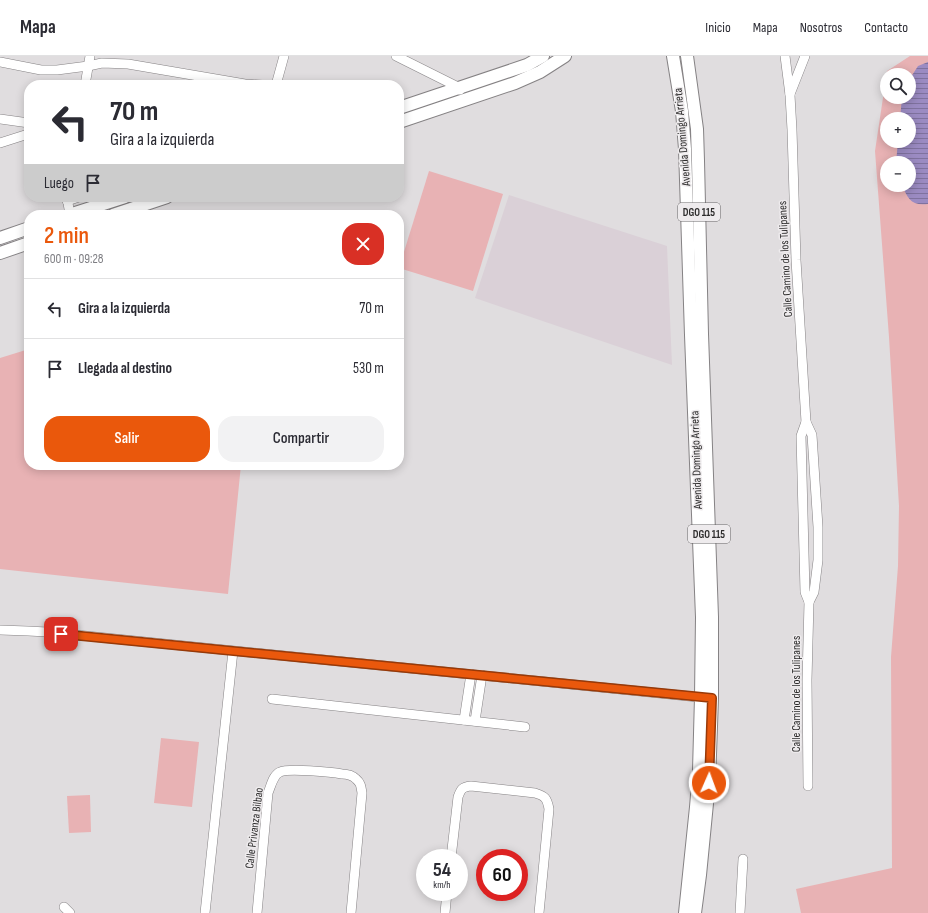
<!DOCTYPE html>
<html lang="es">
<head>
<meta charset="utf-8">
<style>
  body { margin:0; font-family:"Sofia Sans Condensed",sans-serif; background:#f2f2f3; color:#2b2b33; height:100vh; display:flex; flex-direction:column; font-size:15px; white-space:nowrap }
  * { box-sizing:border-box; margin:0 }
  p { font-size:13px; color:#7c7c81 }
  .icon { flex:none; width:22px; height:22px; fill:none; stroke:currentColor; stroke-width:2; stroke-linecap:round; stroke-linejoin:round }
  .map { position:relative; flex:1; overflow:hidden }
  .details { position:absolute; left:24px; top:154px; width:380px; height:260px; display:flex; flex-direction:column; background:#fff; border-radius:16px; box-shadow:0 2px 10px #0003 }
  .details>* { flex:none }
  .hud { position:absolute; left:24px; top:24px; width:380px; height:122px; border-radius:16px; box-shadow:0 2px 10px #0003; background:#fff; color:#2b2b33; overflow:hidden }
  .tools { position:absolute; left:880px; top:12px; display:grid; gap:8px }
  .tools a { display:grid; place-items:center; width:36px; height:36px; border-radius:50%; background:#fff; box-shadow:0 2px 10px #0003; font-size:20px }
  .speed { position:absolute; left:416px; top:793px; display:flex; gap:8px; font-size:20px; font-weight:700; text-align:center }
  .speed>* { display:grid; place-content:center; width:52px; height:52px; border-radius:50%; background:#fff; box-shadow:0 2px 10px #0003; line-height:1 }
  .speed small { font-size:10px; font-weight:400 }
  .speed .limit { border:6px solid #d22; background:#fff; color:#111 }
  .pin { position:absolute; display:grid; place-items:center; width:34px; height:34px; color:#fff; margin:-17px; border-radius:8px; box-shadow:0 2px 6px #0006 }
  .me { position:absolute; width:44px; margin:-22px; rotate:2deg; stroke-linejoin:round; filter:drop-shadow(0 0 3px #0008) }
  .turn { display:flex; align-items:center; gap:14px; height:84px; padding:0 20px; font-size:18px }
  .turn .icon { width:52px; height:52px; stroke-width:2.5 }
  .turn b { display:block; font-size:28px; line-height:34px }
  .then { display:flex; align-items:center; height:38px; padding:0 20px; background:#0003; gap:8px; font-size:15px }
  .round { display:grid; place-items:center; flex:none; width:42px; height:42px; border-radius:16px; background:#f2f2f3 }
  .head { display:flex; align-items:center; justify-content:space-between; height:68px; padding:0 20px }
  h1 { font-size:24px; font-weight:600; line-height:30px; color:#ea580c }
  .cta { display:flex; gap:8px; margin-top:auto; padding:8px 20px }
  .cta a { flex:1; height:46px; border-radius:16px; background:#ea580c; color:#fff; font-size:16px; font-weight:600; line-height:46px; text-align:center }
  .cta a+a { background:#f2f2f3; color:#2b2b33 }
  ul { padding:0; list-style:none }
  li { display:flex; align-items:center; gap:12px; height:60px; padding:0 20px; border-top:1px solid #e1e1e2 }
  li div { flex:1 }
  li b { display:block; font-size:15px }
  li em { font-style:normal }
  header { display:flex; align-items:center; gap:24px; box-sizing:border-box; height:56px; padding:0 20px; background:#fff; border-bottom:1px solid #e1e1e2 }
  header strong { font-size:19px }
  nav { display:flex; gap:22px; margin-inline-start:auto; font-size:14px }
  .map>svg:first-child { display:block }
</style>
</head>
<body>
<header>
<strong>Mapa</strong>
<nav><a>Inicio</a><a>Mapa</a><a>Nosotros</a><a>Contacto</a></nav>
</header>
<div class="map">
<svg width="928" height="857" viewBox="0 0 928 857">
  <defs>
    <pattern id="water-rules" width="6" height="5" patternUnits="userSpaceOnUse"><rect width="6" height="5" fill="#9b8bc2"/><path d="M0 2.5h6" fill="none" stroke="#7f729e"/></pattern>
  </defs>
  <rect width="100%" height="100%" fill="#e0dddf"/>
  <!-- built -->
  <path fill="#dad0d7" d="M509 139 667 190 672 309 475 242Z"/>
  <!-- park -->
  <g fill="#e8b2b4" fill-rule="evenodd">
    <path d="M910 0H928V857H801L796 833 892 812 891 601 898 510 899 450 889 281 875 95 887 15ZM887 19H909V41H887ZM887 63H909V85H887ZM887 107H909V129H887Z"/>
    <path d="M429 115 503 138 473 235 399 212Z"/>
    <path d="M29 293V409H241L228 538 0 513V302Z"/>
    <path d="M161 682 199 686 192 751 154 747Z"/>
    <path d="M90 739 91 776 69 777 67 740Z"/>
  </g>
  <!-- water -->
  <path fill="url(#water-rules)" d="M928 6V148C911 150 908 143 902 129H909V107H896L898 85H909V63H900L902 41H909V24L918 10Z"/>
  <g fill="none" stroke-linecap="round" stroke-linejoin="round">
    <!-- minor casing -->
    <g stroke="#858284" stroke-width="10">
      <g id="minor">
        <path d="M396 0 460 32V34"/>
        <path d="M785 0 790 39 792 74 796 204 806 366 801 380 805 536 809 546 807 624 808 730"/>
        <path d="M0 6 41 14H57L88 10 102 7 128 8 245 28 262 29"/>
        <path d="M85 29 90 0"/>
        <path d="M276 29 284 0"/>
        <path d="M790 38 805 0"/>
        <path d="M0 63 29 67"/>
        <path d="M0 87 25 79 29 77"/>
        <path d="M67 141 70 159"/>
        <path d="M67 145 79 141"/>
        <path d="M806 366 812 379 818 471V504L814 536 809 546"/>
        <path d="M0 574 28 575 47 576 707 642"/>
        <path d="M272 643 525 671"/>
        <path d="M464 664 471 618"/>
        <path d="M475 665 482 619"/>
        <path d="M451 802 458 741C461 733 462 731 471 730L535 737C545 740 547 742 549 753L539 857"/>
        <path d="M64 851 70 857"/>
        <path d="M205 857 233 595"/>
        <path d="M257 857 268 737C271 730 273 719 280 716 288 712 332 716 342 718 347 718 353 720 356 723 361 727 361 731 362 737L351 857"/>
        <path d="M445 857 447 836"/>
        <path d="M740 857 743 803"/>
      </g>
    </g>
    <!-- major casing -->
    <g stroke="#858284" stroke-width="14">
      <g id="major">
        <path d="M673 0 682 55 685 93 691 279 702 561 701 641 699 715 696 751 685 857"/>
        <path d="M687 0 697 73 698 105 702 278 712 561V642L709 727 700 819 695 857"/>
        <path d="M399 52 527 9 543 0"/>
        <path d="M399 66 515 27 540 16 565 0"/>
        <path d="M69 159 125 141"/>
        <path d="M113 159 167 141"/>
        <path d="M0 182 29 172"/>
        <path d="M0 197 29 187"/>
      </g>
    </g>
    <!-- minor -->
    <use href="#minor" stroke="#fff" stroke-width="9"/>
    <!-- major -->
    <use href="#major" stroke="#fff" stroke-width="12"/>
  </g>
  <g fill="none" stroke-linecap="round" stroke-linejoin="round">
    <!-- route casing -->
    <g stroke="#983908" stroke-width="10">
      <path id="route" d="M61 578 712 642 709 727"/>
    </g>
    <!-- route -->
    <use href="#route" stroke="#ea580c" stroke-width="7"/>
  </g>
  <g text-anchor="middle" stroke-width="3" stroke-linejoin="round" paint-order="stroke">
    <!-- shield labels -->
    <g fill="#eeebed" stroke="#676566" stroke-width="1">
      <rect x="678" y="147" width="42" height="18" rx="3"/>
      <rect x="688" y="469" width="42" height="18" rx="3"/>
    </g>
    <g font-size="11" font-weight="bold" fill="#2d2c2c">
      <text x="699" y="160">DGO 115</text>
      <text x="709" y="482">DGO 115</text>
    </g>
    <!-- street labels -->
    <g font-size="12" fill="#2d2c2c" stroke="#eeebed">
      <text transform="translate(682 81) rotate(-95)" y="4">Avenida Domingo Arrieta</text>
      <text transform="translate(785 203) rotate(-93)" y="4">Calle Camino de los Tulipanes</text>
      <text transform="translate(696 404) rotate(-92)" y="4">Avenida Domingo Arrieta</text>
      <text transform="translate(796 638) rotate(-90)" y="4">Calle Camino de los Tulipanes</text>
      <text transform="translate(254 772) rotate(-83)" y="4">Calle Privanza Bilbao</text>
    </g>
  </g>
</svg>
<div class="tools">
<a><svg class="icon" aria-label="search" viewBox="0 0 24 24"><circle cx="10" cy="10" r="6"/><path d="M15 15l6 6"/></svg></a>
<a>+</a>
<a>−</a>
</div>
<div class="speed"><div>54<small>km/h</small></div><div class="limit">60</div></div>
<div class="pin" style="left:61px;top:578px;background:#d93025"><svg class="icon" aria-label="arrive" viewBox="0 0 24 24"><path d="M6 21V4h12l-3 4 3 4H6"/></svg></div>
<svg class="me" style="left:709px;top:727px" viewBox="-20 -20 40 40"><circle r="17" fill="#ea580c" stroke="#fff" stroke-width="3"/><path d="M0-11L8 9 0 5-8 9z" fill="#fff"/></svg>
<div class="hud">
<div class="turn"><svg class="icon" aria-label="left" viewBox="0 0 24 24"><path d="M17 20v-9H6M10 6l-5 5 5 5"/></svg><div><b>70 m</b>Gira a la izquierda</div></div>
<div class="then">Luego<svg class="icon" aria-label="arrive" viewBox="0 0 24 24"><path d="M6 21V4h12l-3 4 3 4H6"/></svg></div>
</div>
<section class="details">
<div class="head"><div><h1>2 min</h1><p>600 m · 09:28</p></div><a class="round" style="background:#d93025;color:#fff"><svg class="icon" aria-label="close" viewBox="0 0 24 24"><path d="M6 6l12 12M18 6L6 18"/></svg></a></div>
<ul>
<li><svg class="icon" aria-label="left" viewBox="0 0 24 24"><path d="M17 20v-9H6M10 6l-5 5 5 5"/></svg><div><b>Gira a la izquierda</b></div><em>70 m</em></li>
<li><svg class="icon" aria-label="arrive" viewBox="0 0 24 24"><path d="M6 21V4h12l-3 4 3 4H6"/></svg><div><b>Llegada al destino</b></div><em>530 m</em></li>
</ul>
<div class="cta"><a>Salir</a><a>Compartir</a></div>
</section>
</div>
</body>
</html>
